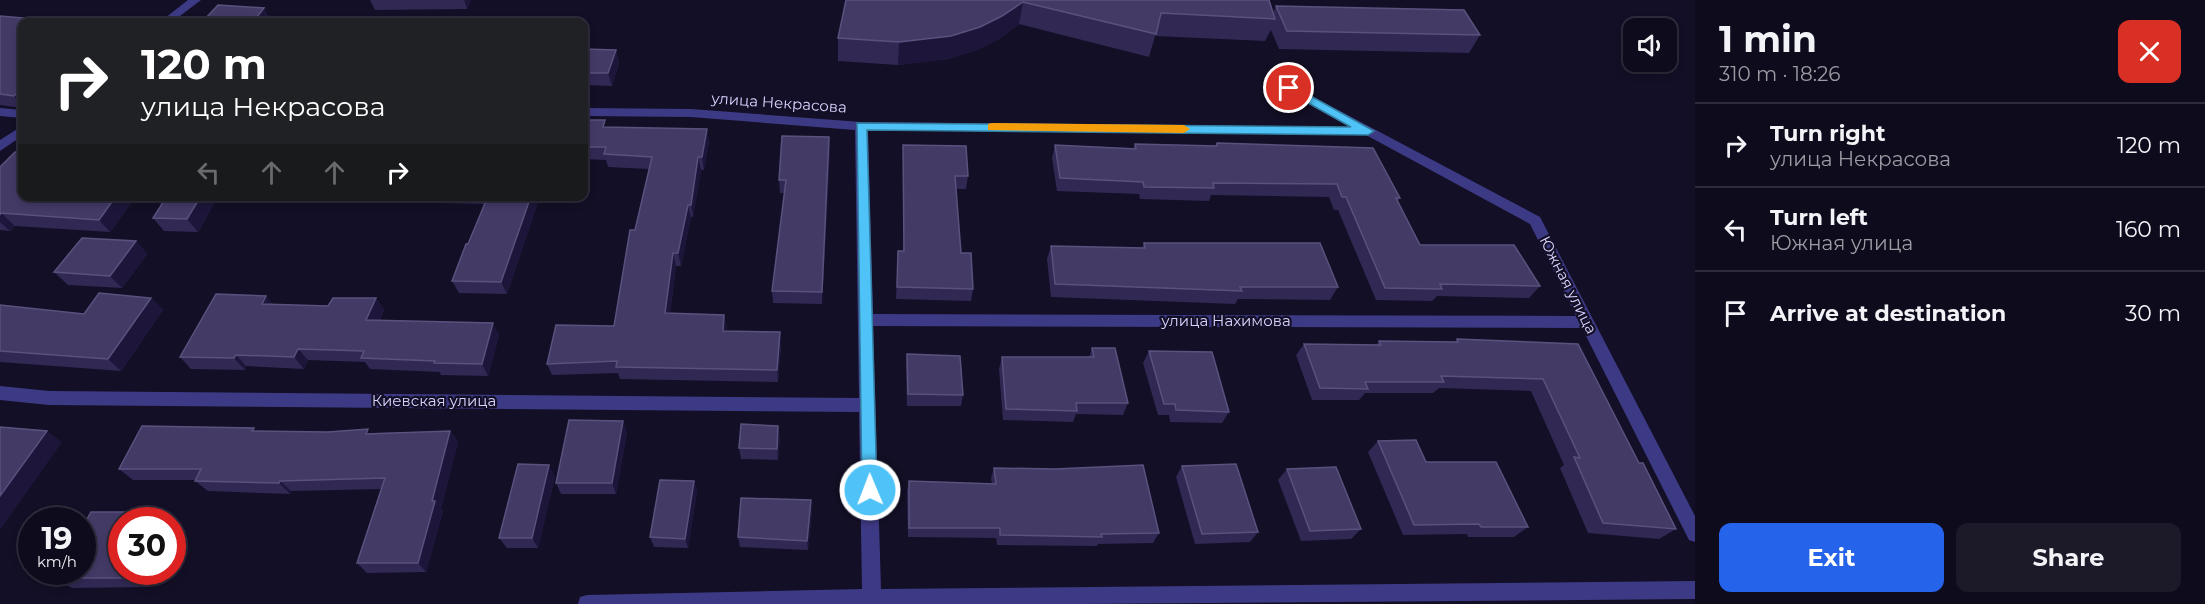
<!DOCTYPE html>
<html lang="en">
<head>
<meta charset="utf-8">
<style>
  body { margin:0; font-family:Montserrat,sans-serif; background:#1c1929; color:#f1f3f6; height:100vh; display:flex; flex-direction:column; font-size:22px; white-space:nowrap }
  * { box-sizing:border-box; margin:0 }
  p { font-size:20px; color:#9b9ba3 }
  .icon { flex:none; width:33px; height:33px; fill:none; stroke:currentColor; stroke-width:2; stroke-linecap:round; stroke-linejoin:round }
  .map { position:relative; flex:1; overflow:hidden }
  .sheet { display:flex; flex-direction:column; background:#0e0b1c; width:510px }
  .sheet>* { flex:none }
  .banner { position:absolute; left:18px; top:18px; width:570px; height:183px; border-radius:12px; box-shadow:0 3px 9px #0003,0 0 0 2px #2e2b3b; background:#202124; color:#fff; overflow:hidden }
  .controls { position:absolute; left:1623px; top:18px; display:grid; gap:12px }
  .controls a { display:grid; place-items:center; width:54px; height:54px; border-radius:12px; background:#0e0b1c; box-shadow:0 3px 9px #0003,0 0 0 2px #2e2b3b; font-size:30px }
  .speed { position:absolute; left:18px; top:507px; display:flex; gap:12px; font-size:30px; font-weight:700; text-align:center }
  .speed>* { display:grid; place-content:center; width:78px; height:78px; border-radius:50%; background:#0e0b1c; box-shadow:0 3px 9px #0003,0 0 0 2px #2e2b3b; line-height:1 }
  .speed small { font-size:15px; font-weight:400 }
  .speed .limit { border:9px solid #d22; background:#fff; color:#111 }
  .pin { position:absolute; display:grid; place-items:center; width:51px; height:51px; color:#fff; margin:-26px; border:3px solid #fff; border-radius:50%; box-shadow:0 2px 6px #0007 }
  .me { position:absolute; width:66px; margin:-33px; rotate:359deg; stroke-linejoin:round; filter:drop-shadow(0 0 4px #0008) }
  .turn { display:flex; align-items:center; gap:21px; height:126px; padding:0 24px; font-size:27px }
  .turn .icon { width:78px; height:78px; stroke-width:2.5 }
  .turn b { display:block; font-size:42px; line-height:51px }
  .lanes { display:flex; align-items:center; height:57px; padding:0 24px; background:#0003; justify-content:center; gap:30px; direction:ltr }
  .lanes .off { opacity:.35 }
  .round { display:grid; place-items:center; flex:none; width:63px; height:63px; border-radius:12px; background:#1c1929 }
  .headline { display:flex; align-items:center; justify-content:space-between; height:102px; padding:0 24px }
  h1 { font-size:36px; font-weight:700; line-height:45px }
  .button { display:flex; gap:12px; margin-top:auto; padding:12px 24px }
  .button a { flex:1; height:69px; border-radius:12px; background:#2563eb; color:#fff; font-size:24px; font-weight:700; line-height:69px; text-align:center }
  .button a+a { background:#1c1929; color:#f1f3f6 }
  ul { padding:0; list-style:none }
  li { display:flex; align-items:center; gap:18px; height:84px; padding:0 24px; border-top:2px solid #2e2b3b }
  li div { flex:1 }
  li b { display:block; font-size:22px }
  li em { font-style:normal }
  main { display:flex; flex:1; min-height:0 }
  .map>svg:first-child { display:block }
</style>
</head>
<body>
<main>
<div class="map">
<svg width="1695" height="604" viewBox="0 0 1695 604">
  <rect width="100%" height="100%" fill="#130f26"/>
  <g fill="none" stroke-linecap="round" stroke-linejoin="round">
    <!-- minor -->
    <g fill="#3d3a85" fill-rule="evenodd">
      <path d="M188 0H201L172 22H160Z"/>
      <path d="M1289 84 1540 217 1695 516V542L1689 540 1582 328 873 326 881 589 1695 581V599L1082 604H578L580 597 587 595 862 589 859 412 49 405 0 400V386L49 391 859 398 855 130 691 117 584 116V108L691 109 861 122 1350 127 1285 91V85ZM868 130 1366 135 1530 224 1576 316 873 314Z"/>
      <path d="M0 108 22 110V118L0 116Z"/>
      <path d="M22 126V136L0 151V140Z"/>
    </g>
  </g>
  <!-- wall -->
  <g fill="#312854">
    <path d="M370 0H471L467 9 375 10Z"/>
    <path d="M846 0H1269L1273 13 1276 6 1480 35 1469 53 1279 49 1271 30 1265 41 1155 36 1149 57 1019 24 999 39 977 50 948 59 898 65 838 61V38Z"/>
    <path d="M0 16 22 22V108L0 105Z"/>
    <path d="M584 49 616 50 619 63 612 86 584 85Z"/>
    <path d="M584 120 607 128 709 142 704 170H701L693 217H691L681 266H676L670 313 727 327 726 331 781 344 778 382 620 379 618 373 552 375 547 364 614 326 649 169 608 167 606 160 584 159Z"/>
    <path d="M829 137 830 150 822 304 773 303 772 291 785 193H780L779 180Z"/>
    <path d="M1217 143 1400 198 1398 201 1420 245 1540 286 1529 298 1437 296 1432 301 1376 300 1338 210H1334L1329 197 1211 195 1209 201 1140 199 1139 194 1057 191 1052 158 1055 145 1133 148 1135 144 1215 146Z"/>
    <path d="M903 145 968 176 966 189H956L961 253 973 289 971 301 896 299 898 251H903Z"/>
    <path d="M0 167 22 196H136L110 232 15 226 10 231 0 230Z"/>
    <path d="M167 196H218L198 232 164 231 153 218Z"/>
    <path d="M400 196H540L507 294 459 293 452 281 485 204 403 202Z"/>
    <path d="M136 241 147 254 122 288 68 285 54 272Z"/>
    <path d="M1144 243 1338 287 1330 300 1238 299 1235 304 1051 297 1047 259 1051 246 1142 248Z"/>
    <path d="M266 296 272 304 328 306 376 298 384 310 380 320 499 335 488 376 441 375 440 372 370 369 365 362 308 360 304 369 246 366 245 370 191 369 180 357Z"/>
    <path d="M151 298 163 310 121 371 0 362V305L84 314Z"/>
    <path d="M1457 339 1578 344 1639 463 1676 529 1659 539 1588 533 1560 468 1564 465 1531 391 1439 388 1433 393H1365L1359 400H1312L1296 355 1304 344 1376 345 1379 341 1455 342Z"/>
    <path d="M1092 348 1128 403 1123 415 1076 414 1073 422 1003 420 999 369 1002 357H1089Z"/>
    <path d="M1149 351 1229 412 1222 423 1170 422 1169 415H1158L1143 363Z"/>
    <path d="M907 354 963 395 961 406H907L906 366Z"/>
    <path d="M256 431 371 433 450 431 458 442 441 508 443 511 426 572 367 573 357 563 381 489 291 491 290 494 208 491 195 481 196 480H133L119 469Z"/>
    <path d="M627 432 616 494H561L556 483Z"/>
    <path d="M780 437 778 460 741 459 739 448Z"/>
    <path d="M1378 441 1426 462 1528 527 1514 537H1468L1467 534 1403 535 1368 452Z"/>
    <path d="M1182 466 1258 532 1250 542 1195 544 1176 477Z"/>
    <path d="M994 468 1159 533 1153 543 1098 544 1097 546 997 545 996 538 908 537 907 491 909 481 992 484 991 478Z"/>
    <path d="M1287 469 1361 529 1351 539 1301 541 1278 480Z"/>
    <path d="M555 476 538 548H507L499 538Z"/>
    <path d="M694 481 697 491 688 548 654 547 650 537Z"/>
    <path d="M812 510 808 550 740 547 738 537Z"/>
    <path d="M179 522 122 572H156L148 587 72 588 55 578Z"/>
  </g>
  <!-- shaded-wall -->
  <g fill="#1d163a">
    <path d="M464 0H471L467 9Z"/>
    <path d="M1023 2 1019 24 999 39 977 50 948 59 898 65 899 42Z"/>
    <path d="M264 8 272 21 271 22H253Z"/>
    <path d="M616 50 619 63 612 86 608 73Z"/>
    <path d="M22 89V106L14 96Z"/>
    <path d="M707 129 709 142 704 170 702 157Z"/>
    <path d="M829 137 830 150 822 304V292Z"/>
    <path d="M698 157 701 170 693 217 691 205Z"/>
    <path d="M116 196H136L110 232 99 220Z"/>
    <path d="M201 196H218L198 232 187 219Z"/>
    <path d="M531 196H540L507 294 501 282Z"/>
    <path d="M688 205 691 217 681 266 678 253Z"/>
    <path d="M1 213 15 226 10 231 0 222V215Z"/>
    <path d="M136 241 147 254 122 288 110 276Z"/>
    <path d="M673 253 676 266 668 325 665 313Z"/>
    <path d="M266 296 275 309 262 304Z"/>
    <path d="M151 298 163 310 121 371 108 359Z"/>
    <path d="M376 298 384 310 374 332 366 320Z"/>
    <path d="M724 315 727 327 725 343 723 331Z"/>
    <path d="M493 323 499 335 488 376 482 364Z"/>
    <path d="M780 332 781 344 778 382 777 370Z"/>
    <path d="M298 349 308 360 304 369 294 357Z"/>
    <path d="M236 355 246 366 245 370 234 358Z"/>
    <path d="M623 421 627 432 616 494 612 483Z"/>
    <path d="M778 426 780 437 778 460 777 449Z"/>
    <path d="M47 431 62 442 0 530V496Z"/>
    <path d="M450 431 458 442 441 508 443 511 426 572 418 563 432 501Z"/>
    <path d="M549 465 555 476 538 548 532 538Z"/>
    <path d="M280 481 291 491 290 494 279 483Z"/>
    <path d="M694 481 697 491 688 548 685 539Z"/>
    <path d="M811 500 812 510 808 550 807 541Z"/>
    <path d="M165 512 179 522 172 535V520H161Z"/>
    <path d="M137 572H156L148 587 134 578Z"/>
  </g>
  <!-- building -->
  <g fill="#433a66" stroke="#5a527e" stroke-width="1.5">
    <path d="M846 0H1269L1275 19 1161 13 1156 34 1023 2 1002 16 980 27 951 36 899 42 838 38Z"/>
    <path d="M218 5 264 8 253 22H202Z"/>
    <path d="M1276 6 1464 10 1480 35 1287 31Z"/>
    <path d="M0 16 69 22H22V89L14 96 0 94Z"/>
    <path d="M79 17 118 21 117 22H72Z"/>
    <path d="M584 49 616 50 608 73H584Z"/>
    <path d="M584 120H605L603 127 707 129 702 157H698L691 205H688L678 253H673L665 313 724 315 723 331 780 332 777 370 616 367 617 361 547 364 556 325 614 326 630 230H635L652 157 604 154 606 147H584Z"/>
    <path d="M782 136 829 137 822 292 772 291 786 180H779Z"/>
    <path d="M1217 143 1373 148 1400 198H1396L1420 245H1514L1540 286 1440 284 1442 289 1385 288 1346 197H1342L1337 184 1213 183 1214 188 1144 187 1143 182 1060 178 1055 145 1136 149 1135 144 1217 146Z"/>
    <path d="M903 145 966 146 968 176H955L961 253H971L973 289 897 287 898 251H904Z"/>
    <path d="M22 149V196H116L99 220 1 213 0 215V167L15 152H19Z"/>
    <path d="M167 196H201L187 219 153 218Z"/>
    <path d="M488 196H531L501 282 452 281 466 244H468Z"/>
    <path d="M82 238 136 241 110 276 54 272Z"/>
    <path d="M1144 243H1320L1338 287H1240L1242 291 1055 284 1051 246 1145 248Z"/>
    <path d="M99 293 151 298 108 359 0 351V305L84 314Z"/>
    <path d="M216 294 266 296 262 304 328 306 333 298H376L366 320 493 323 482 364 434 363 435 361 361 358 364 351 298 349 294 357 236 355 234 358 180 357Z"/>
    <path d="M1457 339 1578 344 1639 463H1643L1676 529 1603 523 1574 457 1580 458 1543 379 1441 376 1444 382H1365L1368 389 1320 388 1304 344 1381 345 1379 341 1458 342Z"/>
    <path d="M1092 348H1115L1128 403H1076L1077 411 1006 409 1002 357H1094Z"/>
    <path d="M1149 351 1212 352 1229 412 1176 410 1175 404H1164Z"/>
    <path d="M907 354 960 356 963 395 908 394Z"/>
    <path d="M569 420 623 421 612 483H556Z"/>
    <path d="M741 424 778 426 777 449 739 448Z"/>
    <path d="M142 426 254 428 252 431 328 432 368 429 366 434 450 431 432 501H435L418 563H357L385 478 280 481 279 483 195 481 201 469H119Z"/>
    <path d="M0 427 47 431 0 496Z"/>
    <path d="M1416 440 1426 462H1496L1528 527H1481L1479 524 1414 525 1378 441Z"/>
    <path d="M518 464 549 465 532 538H499Z"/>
    <path d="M1236 464 1258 532 1202 534 1182 466Z"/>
    <path d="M1143 465 1159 533 1101 534 1102 537 1000 535V528H909V481L996 484 994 468 1055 469Z"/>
    <path d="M1336 467 1361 529 1310 531 1287 469Z"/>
    <path d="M660 480 694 481 685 539 650 537Z"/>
    <path d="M741 498 811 500 807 541 738 537Z"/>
    <path d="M91 512H165L161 520H122V572H137L134 578H55L59 572H82V528Z"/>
  </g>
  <!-- route -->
  <path fill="#4fc3f7" stroke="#337fa1" stroke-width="1.5" d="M1289 84 1374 131 1368 135 867 130 877 490 875 495 870 497 864 495 862 490 857 123 1351 127 1285 90V85Z"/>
  <!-- slow -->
  <path fill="#f59e0b" d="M992 123 1184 125 1190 129 1184 133 988 130V124Z"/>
  <g text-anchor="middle" stroke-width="4.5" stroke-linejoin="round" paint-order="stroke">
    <!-- street labels -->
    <g font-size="15" fill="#d9d4ff" stroke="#130f26">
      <text transform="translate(779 103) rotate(4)" y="5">улица Некрасова</text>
      <text transform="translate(1568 285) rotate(63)" y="5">Южная улица</text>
      <text x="1226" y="326">улица Нахимова</text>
      <text x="434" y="406">Киевская улица</text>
    </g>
  </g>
</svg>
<div class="controls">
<a><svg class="icon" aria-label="sound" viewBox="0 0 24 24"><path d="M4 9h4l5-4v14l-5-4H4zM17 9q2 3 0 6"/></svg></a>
</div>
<div class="speed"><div>19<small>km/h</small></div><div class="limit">30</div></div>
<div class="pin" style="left:1289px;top:88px;background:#d93025"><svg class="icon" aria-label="arrive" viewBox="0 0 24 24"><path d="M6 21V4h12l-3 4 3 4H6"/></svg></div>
<svg class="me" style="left:870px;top:490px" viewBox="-20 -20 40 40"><circle r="17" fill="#4fc3f7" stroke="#fff" stroke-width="3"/><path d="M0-11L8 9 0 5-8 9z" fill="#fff"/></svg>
<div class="banner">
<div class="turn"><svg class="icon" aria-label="right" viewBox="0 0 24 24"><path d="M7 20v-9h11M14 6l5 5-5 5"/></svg><div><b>120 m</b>улица Некрасова</div></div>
<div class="lanes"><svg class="icon off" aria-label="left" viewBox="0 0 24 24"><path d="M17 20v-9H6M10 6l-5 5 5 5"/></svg><svg class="icon off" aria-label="ahead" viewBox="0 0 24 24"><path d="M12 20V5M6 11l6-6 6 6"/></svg><svg class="icon off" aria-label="ahead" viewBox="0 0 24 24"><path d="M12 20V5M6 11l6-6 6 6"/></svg><svg class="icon" aria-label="right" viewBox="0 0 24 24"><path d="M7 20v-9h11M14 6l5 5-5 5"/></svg></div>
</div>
</div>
<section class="sheet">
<div class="headline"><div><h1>1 min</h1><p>310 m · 18:26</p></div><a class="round" style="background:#d93025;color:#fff"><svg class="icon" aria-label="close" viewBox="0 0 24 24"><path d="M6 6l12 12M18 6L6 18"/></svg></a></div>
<ul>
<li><svg class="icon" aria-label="right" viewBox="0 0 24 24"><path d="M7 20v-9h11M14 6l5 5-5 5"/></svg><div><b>Turn right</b><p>улица Некрасова</p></div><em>120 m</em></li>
<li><svg class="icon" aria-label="left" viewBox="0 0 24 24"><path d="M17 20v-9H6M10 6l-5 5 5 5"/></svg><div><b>Turn left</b><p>Южная улица</p></div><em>160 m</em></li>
<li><svg class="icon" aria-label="arrive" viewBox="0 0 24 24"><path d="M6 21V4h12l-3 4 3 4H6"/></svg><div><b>Arrive at destination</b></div><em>30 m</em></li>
</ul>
<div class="button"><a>Exit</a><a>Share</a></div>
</section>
</main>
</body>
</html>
